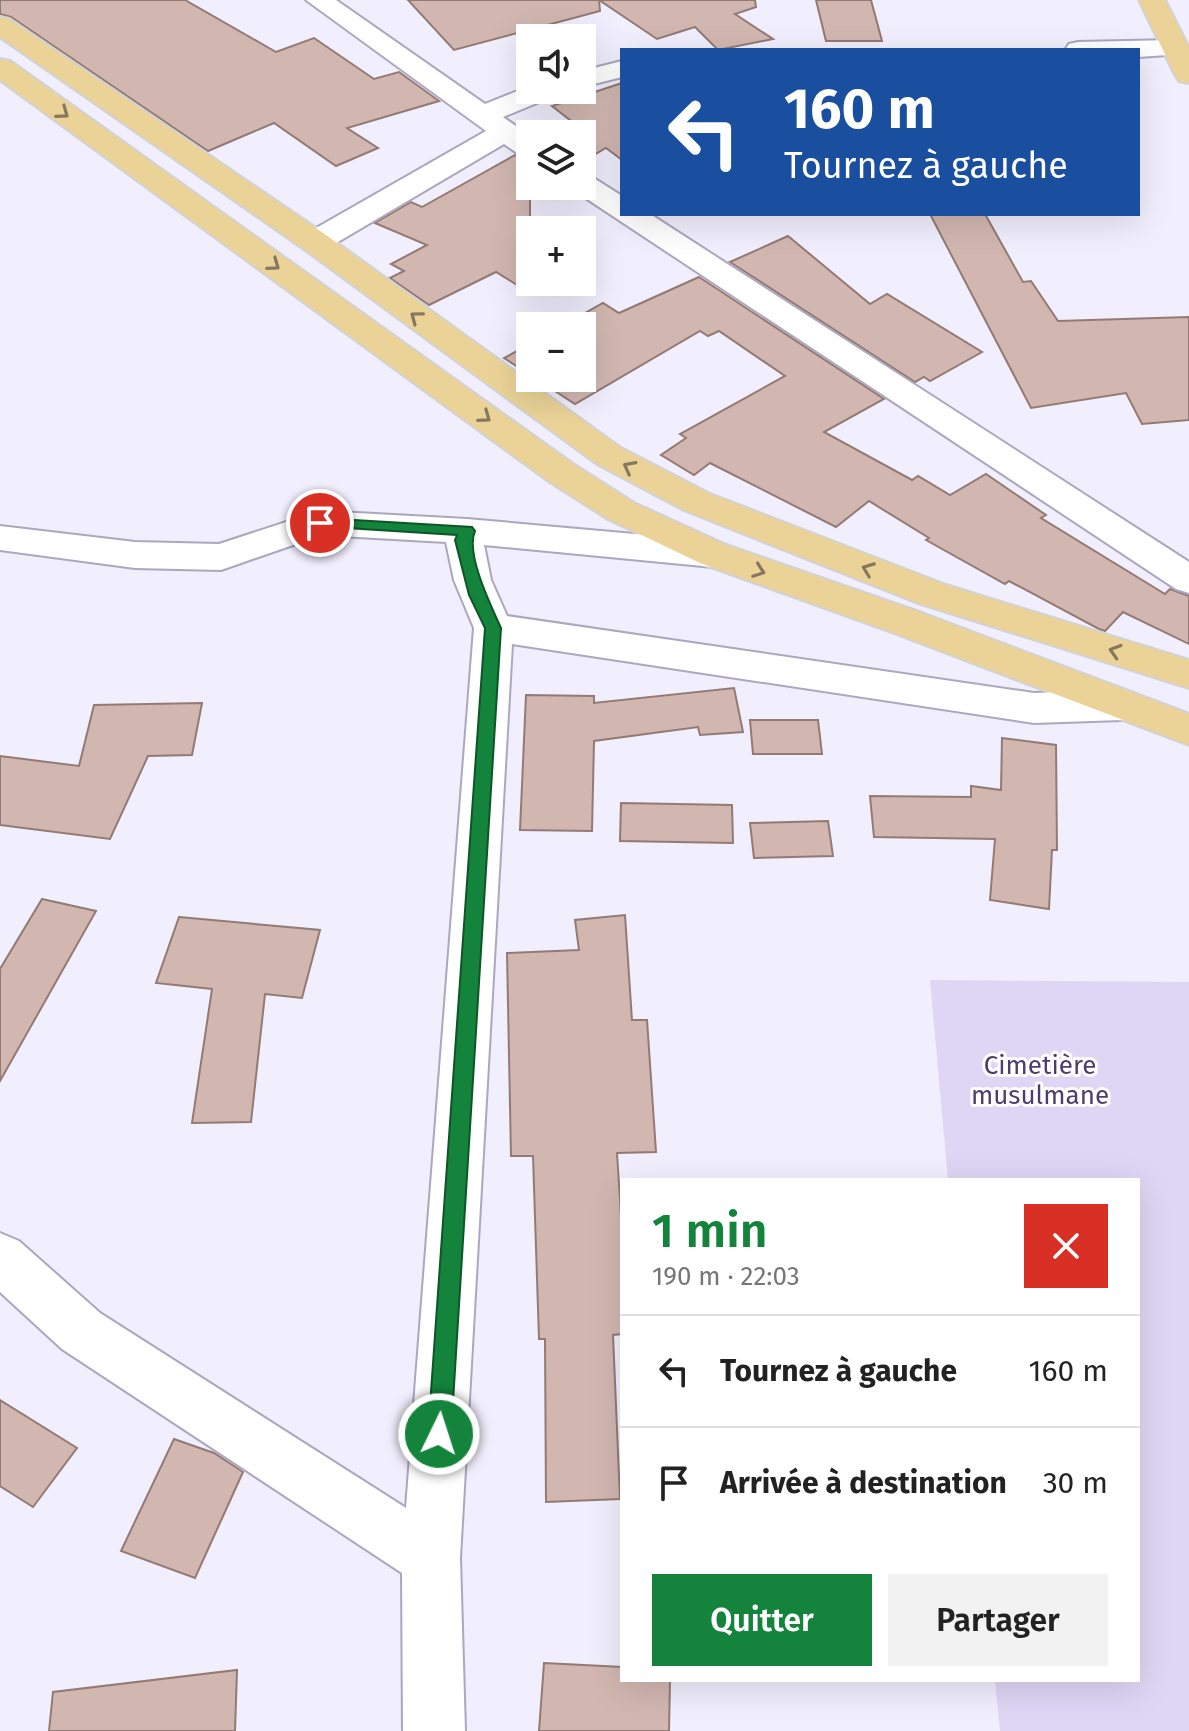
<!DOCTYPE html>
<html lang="fr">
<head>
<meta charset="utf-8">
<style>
  body { margin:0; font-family:"Fira Sans",sans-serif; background:#f2f2f2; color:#222; height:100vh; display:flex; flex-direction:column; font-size:30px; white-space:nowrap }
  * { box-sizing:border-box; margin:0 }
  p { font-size:26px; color:#767676 }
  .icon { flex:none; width:44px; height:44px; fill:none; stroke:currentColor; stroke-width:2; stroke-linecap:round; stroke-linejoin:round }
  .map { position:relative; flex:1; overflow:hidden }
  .panel { position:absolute; left:620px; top:1178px; width:520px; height:504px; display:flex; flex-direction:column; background:#fff; border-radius:0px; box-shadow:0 8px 32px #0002 }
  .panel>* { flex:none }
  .top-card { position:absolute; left:620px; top:48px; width:520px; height:168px; border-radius:0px; box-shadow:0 8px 32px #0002; background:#1a4fa0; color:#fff; overflow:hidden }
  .tools { position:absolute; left:516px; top:24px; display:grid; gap:16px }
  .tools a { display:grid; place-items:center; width:80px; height:80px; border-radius:0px; background:#fff; box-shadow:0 8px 32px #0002; font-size:40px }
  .pin { position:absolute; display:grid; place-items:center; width:68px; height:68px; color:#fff; margin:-34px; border:4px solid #fff; border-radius:50%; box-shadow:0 2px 8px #0007 }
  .me { position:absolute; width:88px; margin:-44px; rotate:4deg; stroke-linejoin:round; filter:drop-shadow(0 0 6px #0008) }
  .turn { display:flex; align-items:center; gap:28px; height:168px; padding:0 32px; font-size:36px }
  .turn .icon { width:104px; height:104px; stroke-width:2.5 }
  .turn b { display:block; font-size:56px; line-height:68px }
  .round { display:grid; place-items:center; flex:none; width:84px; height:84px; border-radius:0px; background:#f2f2f2 }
  .summary { display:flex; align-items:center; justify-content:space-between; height:136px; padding:0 32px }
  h1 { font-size:48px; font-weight:600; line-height:60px; color:#14843c }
  .button { display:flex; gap:16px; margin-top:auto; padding:16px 32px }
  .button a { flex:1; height:92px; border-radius:0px; background:#14843c; color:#fff; font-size:32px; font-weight:600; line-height:92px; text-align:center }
  .button a+a { background:#f2f2f2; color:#222 }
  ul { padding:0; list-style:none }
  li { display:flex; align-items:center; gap:24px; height:112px; padding:0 32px; border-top:2px solid #e0e0e0 }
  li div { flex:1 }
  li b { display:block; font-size:30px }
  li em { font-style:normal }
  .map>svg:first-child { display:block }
</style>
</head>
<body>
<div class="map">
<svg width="1189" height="1731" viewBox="0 0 1189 1731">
  <rect width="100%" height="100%" fill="#f1eefd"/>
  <!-- green -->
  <path fill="#ddd7f5" d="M930 980 1189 982V1731H1000L995 1680H1138V1180H948Z"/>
  <!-- building -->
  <g fill="#d2b7b1" stroke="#937a74" stroke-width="2">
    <path d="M0 0H185L276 52 314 38 374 79 399 72 439 101 347 128 378 148 336 166 274 123 208 151 11 17 0 14Z"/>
    <path d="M408 0H599L600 11 454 50Z"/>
    <path d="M599 0H755L756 7 735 14 773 39 718 50 695 27 657 39Z"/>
    <path d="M816 0H871L882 41H826Z"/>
    <path d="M622 83V160L606 148 582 162V134H553L575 124 552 106Z"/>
    <path d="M515 155 530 161V186H540L530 192V293L496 272 429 305 390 278 404 271 391 264 427 245 375 223 411 202 422 207Z"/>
    <path d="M930 214H985L1023 282 1031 281 1058 321 1189 317V420L1142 424 1126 393 1031 408Z"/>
    <path d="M788 236 870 304 887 294 982 352 930 381 924 377 915 382 730 262Z"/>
    <path d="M699 277 884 399 824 432 912 480 918 476 950 495 986 474 1046 515 1041 518 1165 594 1170 589 1189 596V644L1123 612 1105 631 1099 629 1009 581 1005 584 926 540 929 538 869 501 836 527 710 463 694 475 661 455 686 438 680 434 785 376 719 331 708 336 700 331 575 404 535 378H582V326H562L603 303 619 313Z"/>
    <path d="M530 344V375L504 358Z"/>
    <path d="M734 688 743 732 700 735 698 727 594 741 592 831 520 830 526 695 594 696V703Z"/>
    <path d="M202 703 192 755 148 756 110 839 0 825V756L79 766 94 705Z"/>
    <path d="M750 720H818L822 754H753Z"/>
    <path d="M1002 738 1056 745 1057 850H1052L1049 909 990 900 995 839 874 837 870 796 971 797V786L1001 790Z"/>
    <path d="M621 803 732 805 733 843 620 841Z"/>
    <path d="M828 821 833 856 754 858 750 823Z"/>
    <path d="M42 899 96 911 0 1081V969Z"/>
    <path d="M625 915 632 1020H647L656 1152 617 1153 622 1231V1334L613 1335 620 1499 546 1502 545 1339H539L533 1156H511L507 953 579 950 575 920Z"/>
    <path d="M179 917 320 930 302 998 265 994 251 1122 192 1123 212 989 156 983Z"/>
    <path d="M0 1400 77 1448 33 1507 0 1486Z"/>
    <path d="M174 1439 214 1453 243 1472 195 1578 121 1551Z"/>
    <path d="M544 1663 622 1667V1680H670L669 1731H539Z"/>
    <path d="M237 1670 235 1731H49L53 1692Z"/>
  </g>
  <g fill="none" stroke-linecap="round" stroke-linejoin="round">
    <!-- minor casing -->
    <g stroke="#aca7be" stroke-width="4">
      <g id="minor">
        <path d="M306 0H336L485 104 530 86V90H558L554 96 503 117 530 136V158L520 155 504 144 326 249 315 251 304 249 300 242 304 235 486 131Z"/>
        <path d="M1174 40 1183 42 1187 48 1183 54 1138 57V50H1065L1069 44 1078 42Z"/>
        <path d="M622 61V77L582 87V71Z"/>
        <path d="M582 174 592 177 622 196V214H650L1189 562V593L1176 589 572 189 569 186H582Z"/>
        <path d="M320 511 467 519 713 541 726 545 732 554 726 563 713 567 484 545 491 580 507 616 1034 693 1122 690 1136 695 1142 705 1136 715 1122 720 1034 723 512 644 460 1558 465 1731H403L402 1573 62 1349 0 1292V1233L19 1241 100 1313 406 1508 474 628 454 580 446 542 322 535 221 570 135 568 0 550V526L135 542 219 544Z"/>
      </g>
    </g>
    <!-- major casing -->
    <g stroke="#d2d2d4" stroke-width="4">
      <g id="major">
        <path d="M1139 0H1165L1189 48V83L1179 81 1175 75Z"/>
        <path d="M0 17 9 19 326 235 621 448 710 494 946 585 1189 660V688L918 603 684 510 597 464 304 249 0 37Z"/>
        <path d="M0 59 10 61 573 464 634 503 726 545 922 613 1189 714V745L894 633 700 563 608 519 547 480 0 80Z"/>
      </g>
    </g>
    <!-- minor -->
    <use href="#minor" fill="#fff" fill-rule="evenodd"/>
    <!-- major -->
    <use href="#major" fill="#ebd398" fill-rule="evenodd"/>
  </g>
  <!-- one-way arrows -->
  <defs><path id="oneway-chevron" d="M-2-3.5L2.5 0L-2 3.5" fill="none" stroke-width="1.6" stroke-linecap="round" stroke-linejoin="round" transform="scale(2)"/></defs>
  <g stroke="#86785f">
    <use href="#oneway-chevron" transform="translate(63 113) rotate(36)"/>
    <use href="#oneway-chevron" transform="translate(274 265) rotate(36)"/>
    <use href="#oneway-chevron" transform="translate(416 317) rotate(-143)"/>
    <use href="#oneway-chevron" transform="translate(485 417) rotate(36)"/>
    <use href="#oneway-chevron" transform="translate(629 467) rotate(-152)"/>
    <use href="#oneway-chevron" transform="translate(868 569) rotate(-159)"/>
    <use href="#oneway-chevron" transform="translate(759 571) rotate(20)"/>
    <use href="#oneway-chevron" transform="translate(1115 651) rotate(-163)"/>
  </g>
  <!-- route -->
  <path fill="#14843c" stroke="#0d5627" stroke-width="2" d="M320 518 472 527 475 531C465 553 491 606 501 628L451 1434 448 1442 439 1446 431 1442 428 1434 485 628 469 595 455 540 457 535 315 526V519Z"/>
  <g text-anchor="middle" stroke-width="6" stroke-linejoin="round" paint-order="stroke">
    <!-- park labels -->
    <g font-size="26" fill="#4b3d6e" stroke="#fff">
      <text x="1040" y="1074">Cimetière<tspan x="1040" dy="30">musulmane</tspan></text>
    </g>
  </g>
</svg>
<div class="tools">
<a><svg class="icon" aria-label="sound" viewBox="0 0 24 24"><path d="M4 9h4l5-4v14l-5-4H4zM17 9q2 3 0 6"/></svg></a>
<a><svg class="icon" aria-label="layers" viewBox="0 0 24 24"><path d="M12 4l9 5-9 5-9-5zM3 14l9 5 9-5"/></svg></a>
<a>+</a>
<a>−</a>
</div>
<div class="pin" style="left:320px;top:523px;background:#d93025"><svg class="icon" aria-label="arrive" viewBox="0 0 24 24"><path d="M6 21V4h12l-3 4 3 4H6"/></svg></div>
<svg class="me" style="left:439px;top:1434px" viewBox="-20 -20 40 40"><circle r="17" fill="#14843c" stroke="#fff" stroke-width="3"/><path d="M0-11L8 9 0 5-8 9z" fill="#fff"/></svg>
<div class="top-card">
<div class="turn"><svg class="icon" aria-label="left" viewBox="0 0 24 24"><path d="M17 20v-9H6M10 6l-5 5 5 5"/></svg><div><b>160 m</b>Tournez à gauche</div></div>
</div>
<section class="panel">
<div class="summary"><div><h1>1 min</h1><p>190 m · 22:03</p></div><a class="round" style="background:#d93025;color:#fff"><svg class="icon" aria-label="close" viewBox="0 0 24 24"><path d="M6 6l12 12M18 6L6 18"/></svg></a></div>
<ul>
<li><svg class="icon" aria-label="left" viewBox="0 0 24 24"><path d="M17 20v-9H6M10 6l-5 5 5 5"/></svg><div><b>Tournez à gauche</b></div><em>160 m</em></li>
<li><svg class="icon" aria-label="arrive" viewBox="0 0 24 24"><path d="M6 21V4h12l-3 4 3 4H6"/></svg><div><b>Arrivée à destination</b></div><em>30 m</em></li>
</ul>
<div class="button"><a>Quitter</a><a>Partager</a></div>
</section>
</div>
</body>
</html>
